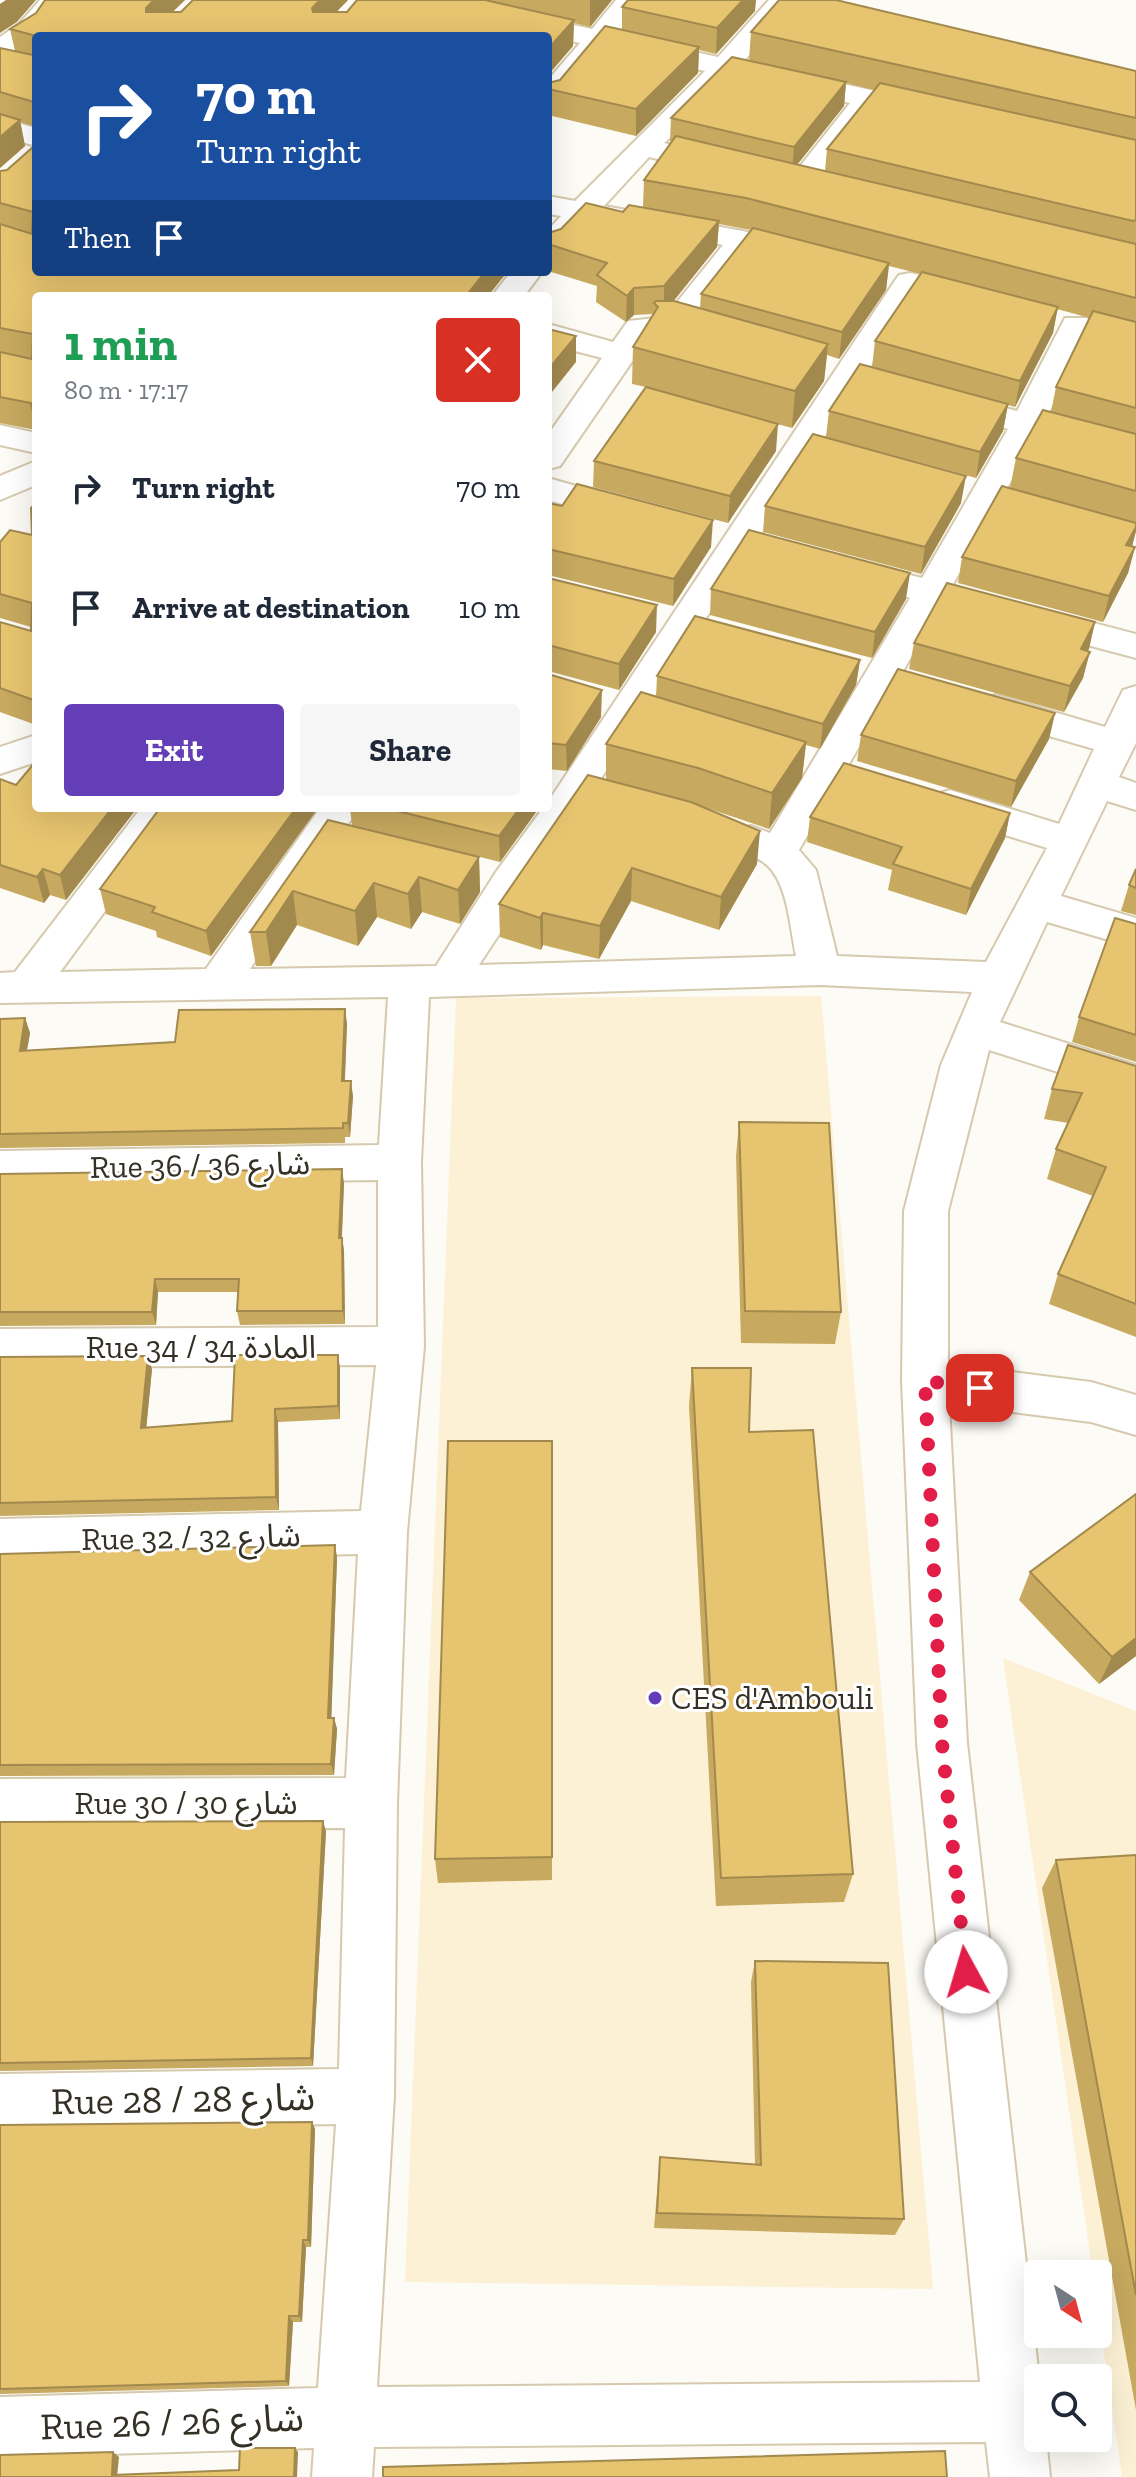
<!DOCTYPE html>
<html lang="en">
<head>
<meta charset="utf-8">
<style>
  body { margin:0; font-family:"Zilla Slab","Noto Sans Arabic",serif; background:#f6f6f7; color:#1f2937; height:100vh; display:flex; flex-direction:column; font-size:30px; white-space:nowrap }
  * { box-sizing:border-box; margin:0 }
  p { font-size:26px; color:#747a83 }
  .icon { flex:none; width:44px; height:44px; fill:none; stroke:currentColor; stroke-width:2; stroke-linecap:round; stroke-linejoin:round }
  .map { position:relative; flex:1; overflow:hidden }
  .sheet { position:absolute; left:32px; top:292px; width:520px; height:520px; display:flex; flex-direction:column; background:#fff; border-radius:8px; box-shadow:0 8px 32px #0002 }
  .sheet>* { flex:none }
  .guide { position:absolute; left:32px; top:32px; width:520px; height:244px; border-radius:8px; box-shadow:0 8px 32px #0002; background:#1a4fa0; color:#fff; overflow:hidden }
  .needle { width:52px; rotate:144deg }
  .controls { position:absolute; left:1024px; top:2260px; display:grid; gap:16px }
  .controls a { display:grid; place-items:center; width:88px; height:88px; border-radius:8px; background:#fff; box-shadow:0 8px 32px #0002; font-size:40px }
  .pin { position:absolute; display:grid; place-items:center; width:68px; height:68px; color:#fff; margin:-34px; border-radius:16px; box-shadow:0 4px 12px #0006 }
  .me { position:absolute; width:88px; margin:-44px; rotate:354deg; stroke-linejoin:round; filter:drop-shadow(0 0 6px #0008) }
  .turn { display:flex; align-items:center; gap:28px; height:168px; padding:0 32px; font-size:36px }
  .turn .icon { width:104px; height:104px; stroke-width:2.5 }
  .turn b { display:block; font-size:56px; line-height:68px }
  .then { display:flex; align-items:center; height:76px; padding:0 32px; background:#0003; gap:16px; font-size:30px }
  .round { display:grid; place-items:center; flex:none; width:84px; height:84px; border-radius:8px; background:#f6f6f7 }
  .summary { display:flex; align-items:center; justify-content:space-between; height:136px; padding:0 32px }
  h1 { font-size:48px; font-weight:700; line-height:60px; color:#1e9e55 }
  .action { display:flex; gap:16px; margin-top:auto; padding:16px 32px }
  .action a { flex:1; height:92px; border-radius:8px; background:#643eb6; color:#fff; font-size:32px; font-weight:700; line-height:92px; text-align:center }
  .action a+a { background:#f6f6f7; color:#1f2937 }
  ul { padding:0; list-style:none }
  li { display:flex; align-items:center; gap:24px; height:120px; padding:0 32px }
  li div { flex:1 }
  li b { display:block; font-size:30px }
  li em { font-style:normal }
  .map>svg:first-child { display:block }
</style>
</head>
<body>
<div class="map">
<svg width="1136" height="2477" viewBox="0 0 1136 2477">
  <rect width="100%" height="100%" fill="#fdfbf5"/>
  <!-- built -->
  <g fill="#fdf1d5">
    <path d="M821 996 933 2289 405 2282 456 998Z"/>
    <path d="M1003 1658 1136 1711V2477H1122L1098 2312V2274H1093Z"/>
  </g>
  <g fill="none" stroke-linecap="round" stroke-linejoin="round">
    <!-- street casing -->
    <g stroke="#d5c9ae" stroke-width="4">
      <g id="street">
        <path d="M40 0H69C52 24 29 51 0 58V37L19 24Z"/>
        <path d="M407 0H458L592 29 616 0H645L616 35 718 57 769 0H798L743 62 926 102 936 105 940 111 936 117 926 120 875 108 812 190H790L786 184 850 103 731 76 695 116 664 143 734 160 739 166 734 172 724 175 649 157 604 206 743 231 812 248 816 255 812 262 801 264 750 251 694 322 717 327 722 334 717 341C698 345 672 336 649 337L560 466 548 469V435L602 358 548 344V324L613 342 628 321 665 317 723 245 589 221 559 254 548 257V230L561 216 548 214V196L575 201 705 71 605 49 558 104 548 107V80L580 43 411 6Z"/>
        <path d="M0 118 36 128V146L0 136Z"/>
        <path d="M511 272H542L524 296H492Z"/>
        <path d="M910 273 921 275 926 282 479 965 796 956C790 928 788 884 767 865 755 854 740 855 732 840L737 830 751 826 770 833 910 598 840 579 835 571 840 563 852 560 922 578 1008 429 937 410 933 403 937 396 949 393 1017 411 1065 318H1087L1092 325 1046 419 1136 443V464L1036 437 952 586 1136 634V658L941 606 799 850 816 870 837 956 986 962 1047 848 937 814 931 804 937 794 950 790 1059 824 1094 749 983 717 978 708 983 699 996 695 1105 727 1123 690 1136 686V743L1119 777 1136 783V810L1107 801 1061 896 1136 918V948L1047 922 1000 1022 1136 1065V1097L989 1050 948 1211V1364L1091 1382 1136 1395V1435L1091 1422 949 1404 967 1743 1039 2378 1038 2438H1046L1050 2477H990L986 2442 374 2447 372 2477H312L314 2448 0 2457V2397L318 2388 336 2124 0 2130V2074L339 2069 345 1828 0 1829V1779L346 1778 358 1554 0 1563V1519L361 1511 376 1365 0 1367V1329L378 1327V1180L0 1185V1151L379 1145 388 997 0 1003V973L15 972 141 808H181L60 972 206 969 320 808H359L250 969 436 966 496 872 543 808H548V802L894 282 899 275ZM820 985 972 992 941 1065 904 1211 902 1381 917 1743 980 2382 377 2387 394 2096 397 1803 407 1532 424 1346 421 1162 429 997Z"/>
        <path d="M0 425 36 433V453L0 445Z"/>
        <path d="M36 461V485L0 500V476Z"/>
        <path d="M548 478 639 504 644 512 639 520 627 523 548 500Z"/>
        <path d="M36 735V762L0 774V747Z"/>
      </g>
    </g>
    <!-- street -->
    <use href="#street" fill="#fff" fill-rule="evenodd"/>
  </g>
  <!-- wall -->
  <g fill="#c7a95f" fill-rule="evenodd">
    <path d="M45 0H185L172 12H181L193 0H348L336 12H347L357 0H612L590 27 574 23 573 46 548 75V36H36V272H507L488 296H36V430L0 423V171L7 170 33 147V126L20 122 25 146 0 168V48L15 51 10 29 36 13Z"/>
    <path d="M622 7 755 11 716 54 699 50 698 73 636 136 548 115V83L560 80 622 30Z"/>
    <path d="M751 32 1136 71V523L1010 488 1016 458 1051 412 1056 387 1090 318 1057 309 1053 333 1015 407 1008 405 1003 431 976 478 826 437 829 411 872 367 875 341 921 274 889 266 886 290 839 359 827 355 824 381 792 428 675 396 776 451 728 523 593 487 594 461 646 387 632 384 633 347 653 314 634 315 626 322 596 302 597 286 548 271V233L643 207 644 180 672 142 670 141 671 118 749 60ZM846 83 874 90 827 149 825 171 797 165 844 106ZM719 224 751 230 701 294 700 308 673 301 717 247Z"/>
    <path d="M36 502V725L0 712V622L31 631V627L0 618V542L32 535Z"/>
    <path d="M548 503 711 547 673 606 548 575Z"/>
    <path d="M961 503 921 574 763 532 765 506Z"/>
    <path d="M1136 523V531L1132 546 1135 547 1128 573 1103 622 958 583 962 557Z"/>
    <path d="M548 578 656 632 619 690 548 671Z"/>
    <path d="M711 589 906 599 872 658 710 615Z"/>
    <path d="M1095 622 1088 651 1083 678 1064 712 909 669 914 643Z"/>
    <path d="M860 660 856 685 820 749 806 745 802 778 769 829 695 804 757 864 719 930 631 901 599 959 543 945 541 950 500 937 499 904 606 780V744L656 697 657 676Z"/>
    <path d="M548 674 601 717 567 771 548 769Z"/>
    <path d="M1055 713 1049 739 1011 807 857 761 861 735Z"/>
    <path d="M0 779 16 785 137 808 66 900 50 895 44 903 0 888Z"/>
    <path d="M318 808 211 956 157 937 156 931 106 914 100 889Z"/>
    <path d="M350 808H539L500 862 352 825Z"/>
    <path d="M1010 813 1005 838 966 915 888 890 892 870 807 842 810 817Z"/>
    <path d="M328 820 479 857 480 892 460 924 422 912 411 929 377 917 358 946 297 925 271 966H256L250 932Z"/>
    <path d="M1136 869V915L1121 911 1129 885Z"/>
    <path d="M1136 924V1062L1072 1042 1079 1017Z"/>
    <path d="M25 1018 30 1033 27 1051 175 1042 347 1023 345 1081 353 1096 350 1137H345V1143L0 1148V1019Z"/>
    <path d="M1136 1066V1337L1049 1304 1058 1274 1093 1196 1047 1179 1056 1149 1068 1123 1044 1119 1052 1089Z"/>
    <path d="M739 1122 841 1312 835 1344 741 1343 736 1156Z"/>
    <path d="M0 1174 344 1183 342 1238 344 1251 345 1324 240 1325 237 1311 238 1292H158L156 1325 0 1326Z"/>
    <path d="M338 1355 340 1368V1419L278 1422 279 1510 0 1516V1357L152 1369 146 1428 232 1421Z"/>
    <path d="M692 1368 749 1432 853 1874 844 1902 716 1906 689 1406Z"/>
    <path d="M552 1441V1880L438 1883 435 1859Z"/>
    <path d="M1136 1494V1656L1099 1684 1019 1600 1030 1572Z"/>
    <path d="M335 1545 337 1558 331 1718H334L337 1729 334 1775 0 1776V1554Z"/>
    <path d="M0 1822 326 1831 313 2066 0 2071Z"/>
    <path d="M1136 1855V2410L1042 1888 1056 1860Z"/>
    <path d="M755 1961 904 2219 895 2235 654 2228 660 2157 755 2165 751 1982Z"/>
    <path d="M312 2122 315 2129 311 2247H306L302 2322H293L289 2386 0 2394V2125Z"/>
  </g>
  <!-- shaded-wall -->
  <g fill="#a2894e">
    <path d="M6 0H36L17 22 0 33V4Z"/>
    <path d="M154 0H185L150 34 146 8Z"/>
    <path d="M320 0H348L315 34 312 8Z"/>
    <path d="M591 0H612L590 27V1Z"/>
    <path d="M743 0H756L755 11 716 54 717 28Z"/>
    <path d="M574 20 573 46 548 75V49Z"/>
    <path d="M699 47 698 73 636 136V109Z"/>
    <path d="M846 82 844 106 792 171 794 147Z"/>
    <path d="M20 120 25 146 0 168V137Z"/>
    <path d="M719 221 717 247 664 313V286Z"/>
    <path d="M889 263 886 290 839 359 842 332Z"/>
    <path d="M485 272H507L488 296H466Z"/>
    <path d="M634 288V315L626 322 627 296Z"/>
    <path d="M1058 307 1053 333 1015 407 1020 381Z"/>
    <path d="M576 336V362L548 397V370Z"/>
    <path d="M828 344 824 381 792 428 795 391Z"/>
    <path d="M1008 404 1003 431 976 478 980 452Z"/>
    <path d="M778 424 776 451 728 523 730 496Z"/>
    <path d="M966 476 961 503 921 574 925 547Z"/>
    <path d="M713 520 711 547 673 606 674 579Z"/>
    <path d="M1136 527V531L1131 550 1126 545Z"/>
    <path d="M1135 547 1128 573 1103 622 1109 596Z"/>
    <path d="M910 573 906 599 872 658 875 632Z"/>
    <path d="M657 605 656 632 619 690V664Z"/>
    <path d="M1095 622 1089 649 1075 675 1081 649Z"/>
    <path d="M1090 652 1083 678 1064 712 1070 686Z"/>
    <path d="M860 660 856 685 820 749 823 724Z"/>
    <path d="M602 690 601 717 567 771 566 745Z"/>
    <path d="M1055 713 1049 739 1011 807 1016 781Z"/>
    <path d="M806 742 802 778 769 829 772 793Z"/>
    <path d="M112 808H137L66 900 60 875Z"/>
    <path d="M296 808H318L211 956 206 931Z"/>
    <path d="M520 808H539L500 862 499 836Z"/>
    <path d="M1010 813 1005 838 966 915 971 889Z"/>
    <path d="M760 831 757 864 719 930 721 897Z"/>
    <path d="M479 857 480 892 460 924 458 890Z"/>
    <path d="M632 868 631 901 599 959 600 926Z"/>
    <path d="M43 869 50 895 44 903 37 877Z"/>
    <path d="M419 877 422 912 411 929 408 894Z"/>
    <path d="M374 883 377 917 358 946 355 911Z"/>
    <path d="M293 891 297 925 271 966 266 932Z"/>
    <path d="M543 913V945L541 950 540 918Z"/>
    <path d="M345 1009 347 1023 344 1096 342 1081Z"/>
    <path d="M25 1018 30 1033 24 1066 20 1051Z"/>
    <path d="M351 1081 353 1096 350 1137 348 1123Z"/>
    <path d="M342 1169 344 1183 341 1252 339 1238Z"/>
    <path d="M342 1238 344 1251 345 1324 343 1311Z"/>
    <path d="M155 1279 158 1292 156 1325 152 1312Z"/>
    <path d="M338 1355 340 1368V1419L338 1406Z"/>
    <path d="M148 1356 152 1369 145 1441 141 1428Z"/>
    <path d="M275 1409 278 1422 279 1510 276 1497Z"/>
    <path d="M335 1545 337 1558 331 1729 328 1718Z"/>
    <path d="M1136 1638V1656L1099 1684 1112 1657Z"/>
    <path d="M334 1718 337 1729 334 1775 331 1764Z"/>
    <path d="M323 1821 326 1831 313 2066 311 2058Z"/>
    <path d="M312 2122 315 2129 311 2247 308 2240Z"/>
    <path d="M303 2240 306 2247 302 2322 299 2316Z"/>
    <path d="M289 2316 293 2322 289 2386 286 2381Z"/>
    <path d="M295 2448 298 2452 297 2477H294Z"/>
    <path d="M113 2452 119 2457 117 2477 112 2475Z"/>
  </g>
  <!-- building -->
  <g fill="#e7c46f" stroke="#a2894e" stroke-width="2">
    <path d="M45 0H154L146 8V12H181L193 0H320L312 8 313 12H347L357 0H485L574 20 548 49V36H36V272H485L466 296H36V413L33 412 31 403 0 397V352L32 359 33 334 0 328V224L32 234 33 212 0 203V171L7 170 33 147 34 102 0 92V48L33 55V35L10 29 36 13Z"/>
    <path d="M628 0H743L717 28 622 7Z"/>
    <path d="M779 0H836L1136 71V118L751 32Z"/>
    <path d="M605 26 699 47 636 109 548 89V83L560 80Z"/>
    <path d="M732 57 846 82 794 147 671 118Z"/>
    <path d="M880 83 1136 140V220L1133 221 827 149Z"/>
    <path d="M0 114 20 120 0 137Z"/>
    <path d="M676 136 1136 244V298L746 198 644 180Z"/>
    <path d="M586 203 623 212 629 205 719 221 664 286 634 288 627 296 597 275 607 263 548 244V233L561 229Z"/>
    <path d="M753 228 889 263 842 332 701 294Z"/>
    <path d="M922 272 1058 307 1020 381 875 341Z"/>
    <path d="M656 301H674L828 344 795 391 633 347 658 307 654 303Z"/>
    <path d="M1093 311 1136 322V408L1056 387Z"/>
    <path d="M548 329 576 336 548 370Z"/>
    <path d="M860 364 1008 404 980 452 829 411Z"/>
    <path d="M646 387 778 424 730 496 594 461Z"/>
    <path d="M1043 410 1136 434V491L1016 458Z"/>
    <path d="M813 434 966 476 925 547 765 506Z"/>
    <path d="M577 484 713 520 674 579 548 549V503L562 506Z"/>
    <path d="M1002 486 1136 523V527L1126 545 1135 547 1109 596 962 557Z"/>
    <path d="M36 502V701L0 688V622L31 631 32 603 0 594V542L10 530 32 535 31 508Z"/>
    <path d="M749 530 910 573 875 632 711 589Z"/>
    <path d="M548 578 657 605 619 664 548 645Z"/>
    <path d="M947 583 1095 622 1081 649 1090 652 1070 686 914 643Z"/>
    <path d="M695 616 860 660 823 724 657 676Z"/>
    <path d="M898 669 1055 713 1016 781 861 735Z"/>
    <path d="M548 674 602 690 566 745 548 743Z"/>
    <path d="M641 692 806 742 772 793 698 768 606 744Z"/>
    <path d="M36 761V808H112L60 875 43 869 37 877 0 865V779L16 785Z"/>
    <path d="M844 763 1010 813 971 889 893 864 902 847 810 817Z"/>
    <path d="M588 775 691 802 760 831 721 897 632 868 600 926 543 913 540 918 499 904Z"/>
    <path d="M160 808H296L206 931 152 912 155 907 100 889Z"/>
    <path d="M385 808H520L499 836Z"/>
    <path d="M328 820 479 857 458 890 419 877 408 894 374 883 355 911 293 891 266 932H250Z"/>
    <path d="M1136 869V888L1129 885Z"/>
    <path d="M1115 918 1136 924V1035L1079 1017Z"/>
    <path d="M345 1009 342 1081H351L348 1123H343V1128L0 1134V1019L25 1018 20 1051 175 1042 179 1010Z"/>
    <path d="M1068 1045 1136 1066V1304L1058 1274 1106 1167 1056 1149 1082 1093 1052 1089Z"/>
    <path d="M739 1122 829 1123 841 1312 745 1311Z"/>
    <path d="M342 1169 339 1238H342L343 1311H237L239 1279H155L152 1312H0V1174Z"/>
    <path d="M235 1355H338V1406L275 1409 276 1497 0 1503V1357L148 1356 141 1428 232 1421Z"/>
    <path d="M692 1368H751L749 1432 813 1430 853 1874 721 1878Z"/>
    <path d="M448 1441H552V1857L435 1859Z"/>
    <path d="M1136 1494V1638L1112 1657 1030 1572Z"/>
    <path d="M335 1545 328 1718H334L331 1764 0 1765V1554Z"/>
    <path d="M323 1821 311 2058 0 2063V1822Z"/>
    <path d="M1136 1855V2295L1056 1860Z"/>
    <path d="M755 1961 888 1963 904 2219 657 2213 660 2157 761 2165Z"/>
    <path d="M312 2122 308 2240H303L299 2316H289L286 2381 0 2389V2125Z"/>
    <path d="M240 2448H295L294 2477H0V2455L113 2452 112 2475 239 2470Z"/>
    <path d="M945 2451 947 2477H383V2467Z"/>
  </g>
  <g fill="none" stroke-linecap="round" stroke-linejoin="round">
    <!-- route -->
    <path stroke="#e11d48" stroke-width="14" stroke-dasharray="0 25.2" d="M966 1972 942 1743 925 1381 980 1388"/>
  </g>
  <!-- markers -->
  <circle fill="#643eb6" stroke="#fff" stroke-width="3" cx="655" cy="1698" r="8"/>
  <g text-anchor="middle" stroke-width="6" stroke-linejoin="round" paint-order="stroke">
    <!-- street labels -->
    <g font-size="32" fill="#343025" stroke="#fff">
      <text transform="translate(200 1165) rotate(-1)" y="11">Rue 36 / شارع 36</text>
      <text x="201" y="1358">Rue 34 / المادة 34</text>
      <text transform="translate(191 1537) rotate(-1)" y="11">Rue 32 / شارع 32</text>
      <text x="186" y="1814">Rue 30 / شارع 30</text>
    </g>
    <!-- poi labels -->
    <g font-size="32" fill="#343025" stroke="#fff" text-anchor="start">
      <text x="671" y="1709">CES d'Ambouli</text>
    </g>
    <!-- near-street labels -->
    <g font-size="38" fill="#343025" stroke="#fff">
      <text transform="translate(183 2099) rotate(-1)" y="13">Rue 28 / شارع 28</text>
      <text transform="translate(172 2422) rotate(-2)" y="13">Rue 26 / شارع 26</text>
    </g>
  </g>
</svg>
<div class="controls">
<a><svg class="needle" viewBox="-14 -14 28 28"><path d="M0-13l5 13h-10z" fill="#e53935"/><path d="M0 13l5-13h-10z" fill="#747a83"/></svg></a>
<a><svg class="icon" aria-label="search" viewBox="0 0 24 24"><circle cx="10" cy="10" r="6"/><path d="M15 15l6 6"/></svg></a>
</div>
<div class="pin" style="left:980px;top:1388px;background:#d93025"><svg class="icon" aria-label="arrive" viewBox="0 0 24 24"><path d="M6 21V4h12l-3 4 3 4H6"/></svg></div>
<svg class="me" style="left:966px;top:1972px" viewBox="-20 -20 40 40"><circle r="19" fill="#fff"/><path d="M0-13L10 11 0 6-10 11z" fill="#e11d48"/></svg>
<div class="guide">
<div class="turn"><svg class="icon" aria-label="right" viewBox="0 0 24 24"><path d="M7 20v-9h11M14 6l5 5-5 5"/></svg><div><b>70 m</b>Turn right</div></div>
<div class="then">Then<svg class="icon" aria-label="arrive" viewBox="0 0 24 24"><path d="M6 21V4h12l-3 4 3 4H6"/></svg></div>
</div>
<section class="sheet">
<div class="summary"><div><h1>1 min</h1><p>80 m · 17:17</p></div><a class="round" style="background:#d93025;color:#fff"><svg class="icon" aria-label="close" viewBox="0 0 24 24"><path d="M6 6l12 12M18 6L6 18"/></svg></a></div>
<ul>
<li><svg class="icon" aria-label="right" viewBox="0 0 24 24"><path d="M7 20v-9h11M14 6l5 5-5 5"/></svg><div><b>Turn right</b></div><em>70 m</em></li>
<li><svg class="icon" aria-label="arrive" viewBox="0 0 24 24"><path d="M6 21V4h12l-3 4 3 4H6"/></svg><div><b>Arrive at destination</b></div><em>10 m</em></li>
</ul>
<div class="action"><a>Exit</a><a>Share</a></div>
</section>
</div>
</body>
</html>
